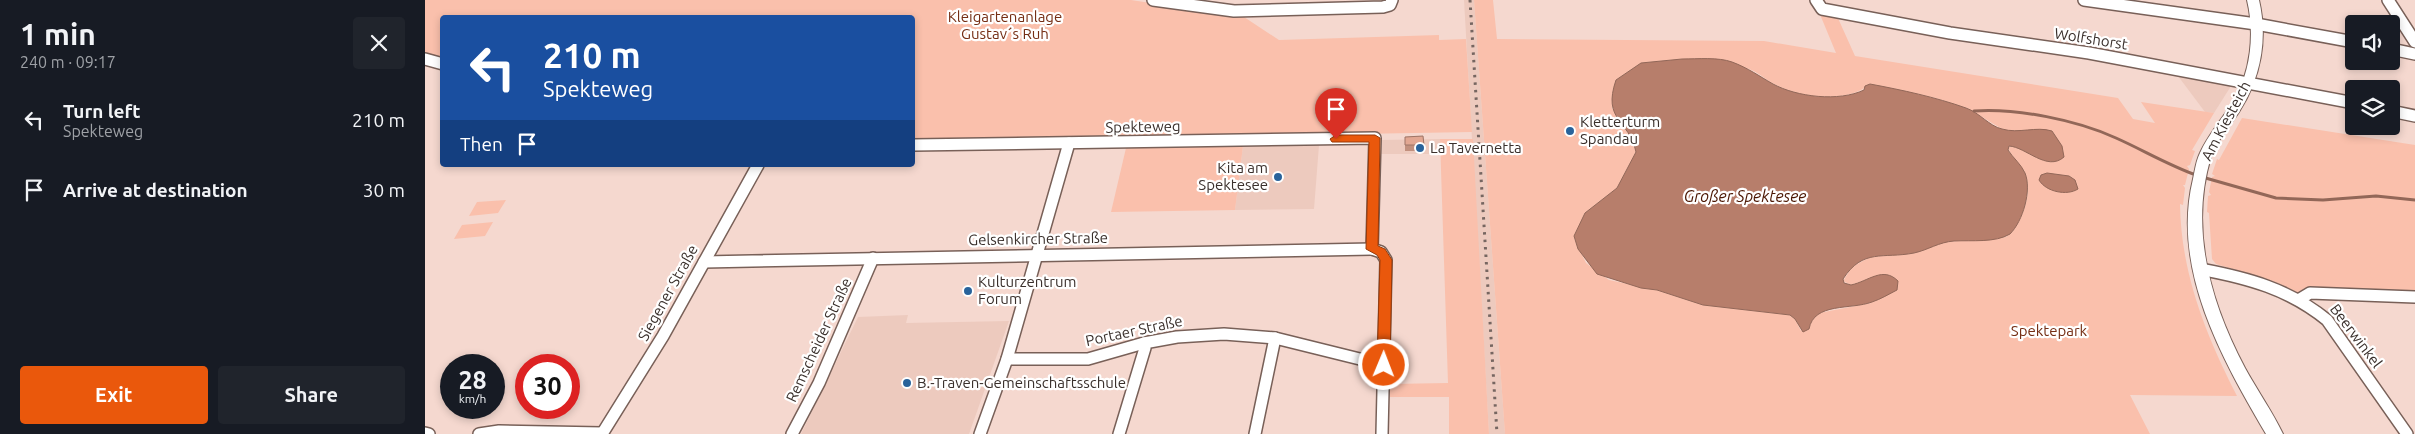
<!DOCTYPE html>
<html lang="en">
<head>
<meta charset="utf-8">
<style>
  body { margin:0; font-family:Ubuntu,sans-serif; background:#20242c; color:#f1f3f6; height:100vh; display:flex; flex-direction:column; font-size:19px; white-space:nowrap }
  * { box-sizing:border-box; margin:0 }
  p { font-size:16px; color:#9ea1a6 }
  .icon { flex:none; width:28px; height:28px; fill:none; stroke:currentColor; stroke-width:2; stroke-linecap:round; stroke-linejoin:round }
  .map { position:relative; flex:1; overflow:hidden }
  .panel { display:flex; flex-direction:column; background:#171b24; width:425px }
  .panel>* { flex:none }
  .banner { position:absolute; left:15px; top:15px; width:475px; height:152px; border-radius:5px; box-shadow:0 2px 8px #0003; background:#1a4fa0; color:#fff; overflow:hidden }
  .buttons { position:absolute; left:1920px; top:15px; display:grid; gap:10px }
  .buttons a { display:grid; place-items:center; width:55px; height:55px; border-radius:5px; background:#171b24; box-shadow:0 2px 8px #0003; font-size:25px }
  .speed { position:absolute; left:15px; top:354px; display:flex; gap:10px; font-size:25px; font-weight:700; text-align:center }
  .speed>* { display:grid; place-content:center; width:65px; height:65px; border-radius:50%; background:#171b24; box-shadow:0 2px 8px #0003; line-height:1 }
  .speed small { font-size:12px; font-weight:400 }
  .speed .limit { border:8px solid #d22; background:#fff; color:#111 }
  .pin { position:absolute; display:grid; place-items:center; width:42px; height:42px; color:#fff; margin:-51px -21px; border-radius:50% 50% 50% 0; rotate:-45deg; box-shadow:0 0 5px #0007 }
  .pin .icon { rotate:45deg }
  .me { position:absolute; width:55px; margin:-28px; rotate:1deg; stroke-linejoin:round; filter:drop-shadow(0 0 4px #0008) }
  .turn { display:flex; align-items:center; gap:18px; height:105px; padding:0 20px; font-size:22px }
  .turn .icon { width:65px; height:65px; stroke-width:2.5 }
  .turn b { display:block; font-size:35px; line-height:42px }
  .then { display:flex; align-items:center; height:48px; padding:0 20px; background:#0003; gap:10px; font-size:19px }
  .round { display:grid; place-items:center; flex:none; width:52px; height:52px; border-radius:5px; background:#20242c }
  .headline { display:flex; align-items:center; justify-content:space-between; height:85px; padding:0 20px }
  h1 { font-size:30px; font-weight:600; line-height:38px }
  .button { display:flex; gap:10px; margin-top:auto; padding:10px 20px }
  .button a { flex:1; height:58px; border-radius:5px; background:#ea580c; color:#fff; font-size:20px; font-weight:600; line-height:58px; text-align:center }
  .button a+a { background:#20242c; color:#f1f3f6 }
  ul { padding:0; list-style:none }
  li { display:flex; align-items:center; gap:15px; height:70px; padding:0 20px }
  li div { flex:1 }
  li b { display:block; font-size:19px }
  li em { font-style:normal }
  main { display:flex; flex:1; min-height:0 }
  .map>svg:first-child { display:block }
</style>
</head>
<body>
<main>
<section class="panel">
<div class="headline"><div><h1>1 min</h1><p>240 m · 09:17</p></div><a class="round"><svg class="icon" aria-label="close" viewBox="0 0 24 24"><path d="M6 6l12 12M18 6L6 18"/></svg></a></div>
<ul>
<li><svg class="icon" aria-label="left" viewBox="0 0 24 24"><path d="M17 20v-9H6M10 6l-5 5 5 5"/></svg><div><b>Turn left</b><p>Spekteweg</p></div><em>210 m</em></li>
<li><svg class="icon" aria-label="arrive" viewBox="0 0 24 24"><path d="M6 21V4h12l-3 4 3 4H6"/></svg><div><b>Arrive at destination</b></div><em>30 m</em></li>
</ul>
<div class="button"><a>Exit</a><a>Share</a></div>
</section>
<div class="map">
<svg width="1990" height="434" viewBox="0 0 1990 434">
  <rect width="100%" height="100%" fill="#f5d8cf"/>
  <!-- built -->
  <g fill="#edcabe">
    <path d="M1039 0H1049L1080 434H1064Z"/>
    <path d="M1750 72 1801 81 1806 86 1789 113 1780 112Z"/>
    <path d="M1015 139 1016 154H956V140Z"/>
    <path d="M894 145 889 209 810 210 818 146Z"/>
    <path d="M483 315 481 323 584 321 544 434H376L433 317Z"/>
  </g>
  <!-- green -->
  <g fill="#fac0ac" fill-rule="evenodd">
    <path d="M0 0H706L758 8 813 13 854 40 1014 35V40L1041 39 1047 132 488 142V18H18L17 59 0 54Z"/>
    <path d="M1049 0H1068L1072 39 1339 41 1411 53 1394 12 1412 16 1430 56 1693 98 1708 119 1730 123 1716 102 1789 113 1767 150 1770 151 1765 165 1762 166 1764 169 1760 185H1758L1760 188 1758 205 1755 204C1756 274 1781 335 1812 396L1705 395 1725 434H1080ZM1257 59C1281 60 1298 61 1321 68 1333 71 1340 80 1351 85 1377 98 1421 104 1445 84L1510 98 1542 108 1577 129 1588 132 1614 129 1622 161 1589 146 1583 147C1586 158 1597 166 1601 177 1608 195 1595 226 1581 237L1520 242 1489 253 1445 257 1427 267 1418 281 1426 285 1447 278 1446 303 1394 313 1376 331 1370 319 1365 315 1278 305 1232 290 1184 280 1161 263 1149 238 1160 213 1192 188 1211 152 1208 142 1187 108 1191 80 1216 63Z"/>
    <path d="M1817 118 1990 145V294L1887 290 1873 293 1850 282 1791 264 1787 259 1784 213 1782 212 1783 196 1786 195 1784 192 1787 177 1790 176 1787 174 1792 159 1794 160Z"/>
    <path d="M1015 139H1048L1064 434H1024V397H965V384L1023 383Z"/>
    <path d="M818 146 810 210 686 212 701 148Z"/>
    <path d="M81 200 73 213 44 216 52 202Z"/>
    <path d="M68 222 60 236 29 239 37 225Z"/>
  </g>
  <!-- water -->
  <g fill="#b77e6b" stroke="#926758">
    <path d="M1257 59C1273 59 1293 57 1307 62 1323 68 1334 76 1348 84 1372 97 1414 102 1439 90L1440 86 1445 84C1477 90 1510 97 1541 108 1555 113 1564 126 1577 129 1594 134 1611 126 1627 131L1637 146 1639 157C1622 172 1601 147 1584 146L1583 150C1588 158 1596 164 1600 173 1607 190 1598 221 1585 234 1570 243 1547 240 1529 241 1514 242 1503 250 1489 253 1458 259 1438 248 1418 279L1419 283 1426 285C1444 281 1458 266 1473 281L1472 290C1464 294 1456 299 1447 302 1426 310 1389 302 1384 329L1378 332 1370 319 1365 315 1278 305 1232 290 1216 288 1172 274 1153 249 1149 236 1160 213 1192 188 1211 152C1204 119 1177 121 1191 80L1216 63Z"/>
    <path d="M1622 173 1644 176 1650 180 1653 189C1642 196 1621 192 1614 180L1616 175Z"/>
  </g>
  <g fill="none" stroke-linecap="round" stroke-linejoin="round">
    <!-- stream -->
    <g stroke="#926758" stroke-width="3">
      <path d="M1549 111C1592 108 1652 120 1691 138 1718 150 1743 165 1771 175"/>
      <path d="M1777 177 1851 198 1898 200 1951 196 1990 200"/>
    </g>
    <!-- minor casing -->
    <g stroke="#786058" stroke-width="14">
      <g id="minor">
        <path d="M728 0 809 11 958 7 965 5 967 0"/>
        <path d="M1391 0 1397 9 1525 33 1664 53 1929 103"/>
        <path d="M1659 0 1831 24 1929 42"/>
        <path d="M1963 0 1990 42"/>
        <path d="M1966 49 1990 54"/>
        <path d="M0 59 18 64"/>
        <path d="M1966 111 1990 116"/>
        <path d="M488 145 950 138 947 249 956 252 961 260 957 434"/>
        <path d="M279 262 947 249"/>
        <path d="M1775 269C1823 278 1864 289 1902 320L1982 434"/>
        <path d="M1875 299 1885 293 1990 297"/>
        <path d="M582 359H663L719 343 752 337 799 334 850 338 959 365"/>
        <path d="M0 433 4 434"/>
        <path d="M54 434 74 431 177 433"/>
        <path d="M177 434 238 336 333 165"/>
        <path d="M367 434 394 383 448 258"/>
        <path d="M555 434 582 359 644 143"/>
        <path d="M694 434 720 348 719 343"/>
        <path d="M830 434 850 338"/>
      </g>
    </g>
    <!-- tertiary casing -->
    <g stroke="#786058" stroke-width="2">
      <path id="tertiary" d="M1822 0H1834C1843 39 1836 78 1814 112 1805 126 1791 141 1786 157 1764 229 1786 304 1820 368 1832 390 1847 411 1858 434H1841C1797 359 1746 269 1768 179 1770 170 1771 161 1775 153 1783 135 1797 119 1808 102 1826 72 1830 34 1822 0Z"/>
    </g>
    <!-- minor -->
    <use href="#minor" stroke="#fff" stroke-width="11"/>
    <!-- tertiary -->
    <use href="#tertiary" fill="#fff" fill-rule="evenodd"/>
    <!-- rail -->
    <path stroke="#766661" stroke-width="3" stroke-dasharray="2.5 5" stroke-linecap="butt" d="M1045 0 1072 434"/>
  </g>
  <!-- wall -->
  <path fill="#c2907e" d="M998 136 999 151H980V137Z"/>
  <!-- building -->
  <path fill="#e2a792" stroke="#9e7566" d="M998 136 999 145H980V137Z"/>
  <!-- route -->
  <path fill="#ea580c" stroke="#983908" d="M911 135H950L955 138 953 246 960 249 967 260 965 365 959 370 952 365 955 260 952 255 941 249 944 142H907L905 139Z"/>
  <!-- markers -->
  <g fill="#29639b" stroke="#fff" stroke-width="2">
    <circle cx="1145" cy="131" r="5"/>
    <circle cx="995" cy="148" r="5"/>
    <circle cx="853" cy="177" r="5"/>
    <circle cx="543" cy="291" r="5"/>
    <circle cx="482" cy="383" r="5"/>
  </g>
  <g text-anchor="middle" stroke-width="4.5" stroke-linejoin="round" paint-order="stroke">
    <!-- park labels -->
    <g font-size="15" fill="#752e14" stroke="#fff">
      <text x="580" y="22">Kleigartenanlage<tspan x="580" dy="17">Gustav´s Ruh</tspan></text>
      <text x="1624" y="336">Spektepark</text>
    </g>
    <!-- street labels -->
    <g font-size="15" fill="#3a302c" stroke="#fff">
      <text transform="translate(1666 39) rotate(9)" y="5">Wolfshorst</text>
      <text transform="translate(1801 121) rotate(-62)" y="5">Am Kiesteich</text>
      <text transform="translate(718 127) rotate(-1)" y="5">Spekteweg</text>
      <text transform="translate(613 239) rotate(-1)" y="5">Gelsenkircher Straße</text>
      <text transform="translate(243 293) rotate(-61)" y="5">Siegener Straße</text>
      <text transform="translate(709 331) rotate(-12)" y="5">Portaer Straße</text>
      <text transform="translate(1931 336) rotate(53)" y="5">Beerwinkel</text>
      <text transform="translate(394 340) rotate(-65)" y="5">Remscheider Straße</text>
    </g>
    <!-- poi labels -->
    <g font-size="15" fill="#3a302c" stroke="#fff" text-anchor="start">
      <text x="1155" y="127">Kletterturm<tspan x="1155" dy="17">Spandau</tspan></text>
      <text x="1005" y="153">La Tavernetta</text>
      <text x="843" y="173" text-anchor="end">Kita am<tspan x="843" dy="17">Spektesee</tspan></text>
      <text x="553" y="287">Kulturzentrum<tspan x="553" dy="17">Forum</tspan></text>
      <text x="492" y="388">B.-Traven-Gemeinschaftsschule</text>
    </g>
    <!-- water labels -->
    <g font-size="16" font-style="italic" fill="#4b1602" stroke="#fff">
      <text x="1320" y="202">Großer Spektesee</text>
    </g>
  </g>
</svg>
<div class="buttons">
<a><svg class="icon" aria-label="sound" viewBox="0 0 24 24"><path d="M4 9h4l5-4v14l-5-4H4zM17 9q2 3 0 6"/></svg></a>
<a><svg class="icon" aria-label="layers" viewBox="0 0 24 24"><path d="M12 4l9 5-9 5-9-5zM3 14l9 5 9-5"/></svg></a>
</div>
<div class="speed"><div>28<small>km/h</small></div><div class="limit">30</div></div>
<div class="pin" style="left:911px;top:139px;background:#d93025"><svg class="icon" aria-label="arrive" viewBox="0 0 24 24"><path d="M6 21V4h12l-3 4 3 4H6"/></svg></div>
<svg class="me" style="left:959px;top:365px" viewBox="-20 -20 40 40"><circle r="17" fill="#ea580c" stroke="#fff" stroke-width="3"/><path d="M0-11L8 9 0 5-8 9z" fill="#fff"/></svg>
<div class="banner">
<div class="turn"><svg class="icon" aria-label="left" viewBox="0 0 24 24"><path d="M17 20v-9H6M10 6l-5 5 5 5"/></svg><div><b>210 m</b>Spekteweg</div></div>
<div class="then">Then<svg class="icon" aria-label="arrive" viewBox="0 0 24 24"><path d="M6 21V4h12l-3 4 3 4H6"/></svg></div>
</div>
</div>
</main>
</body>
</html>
